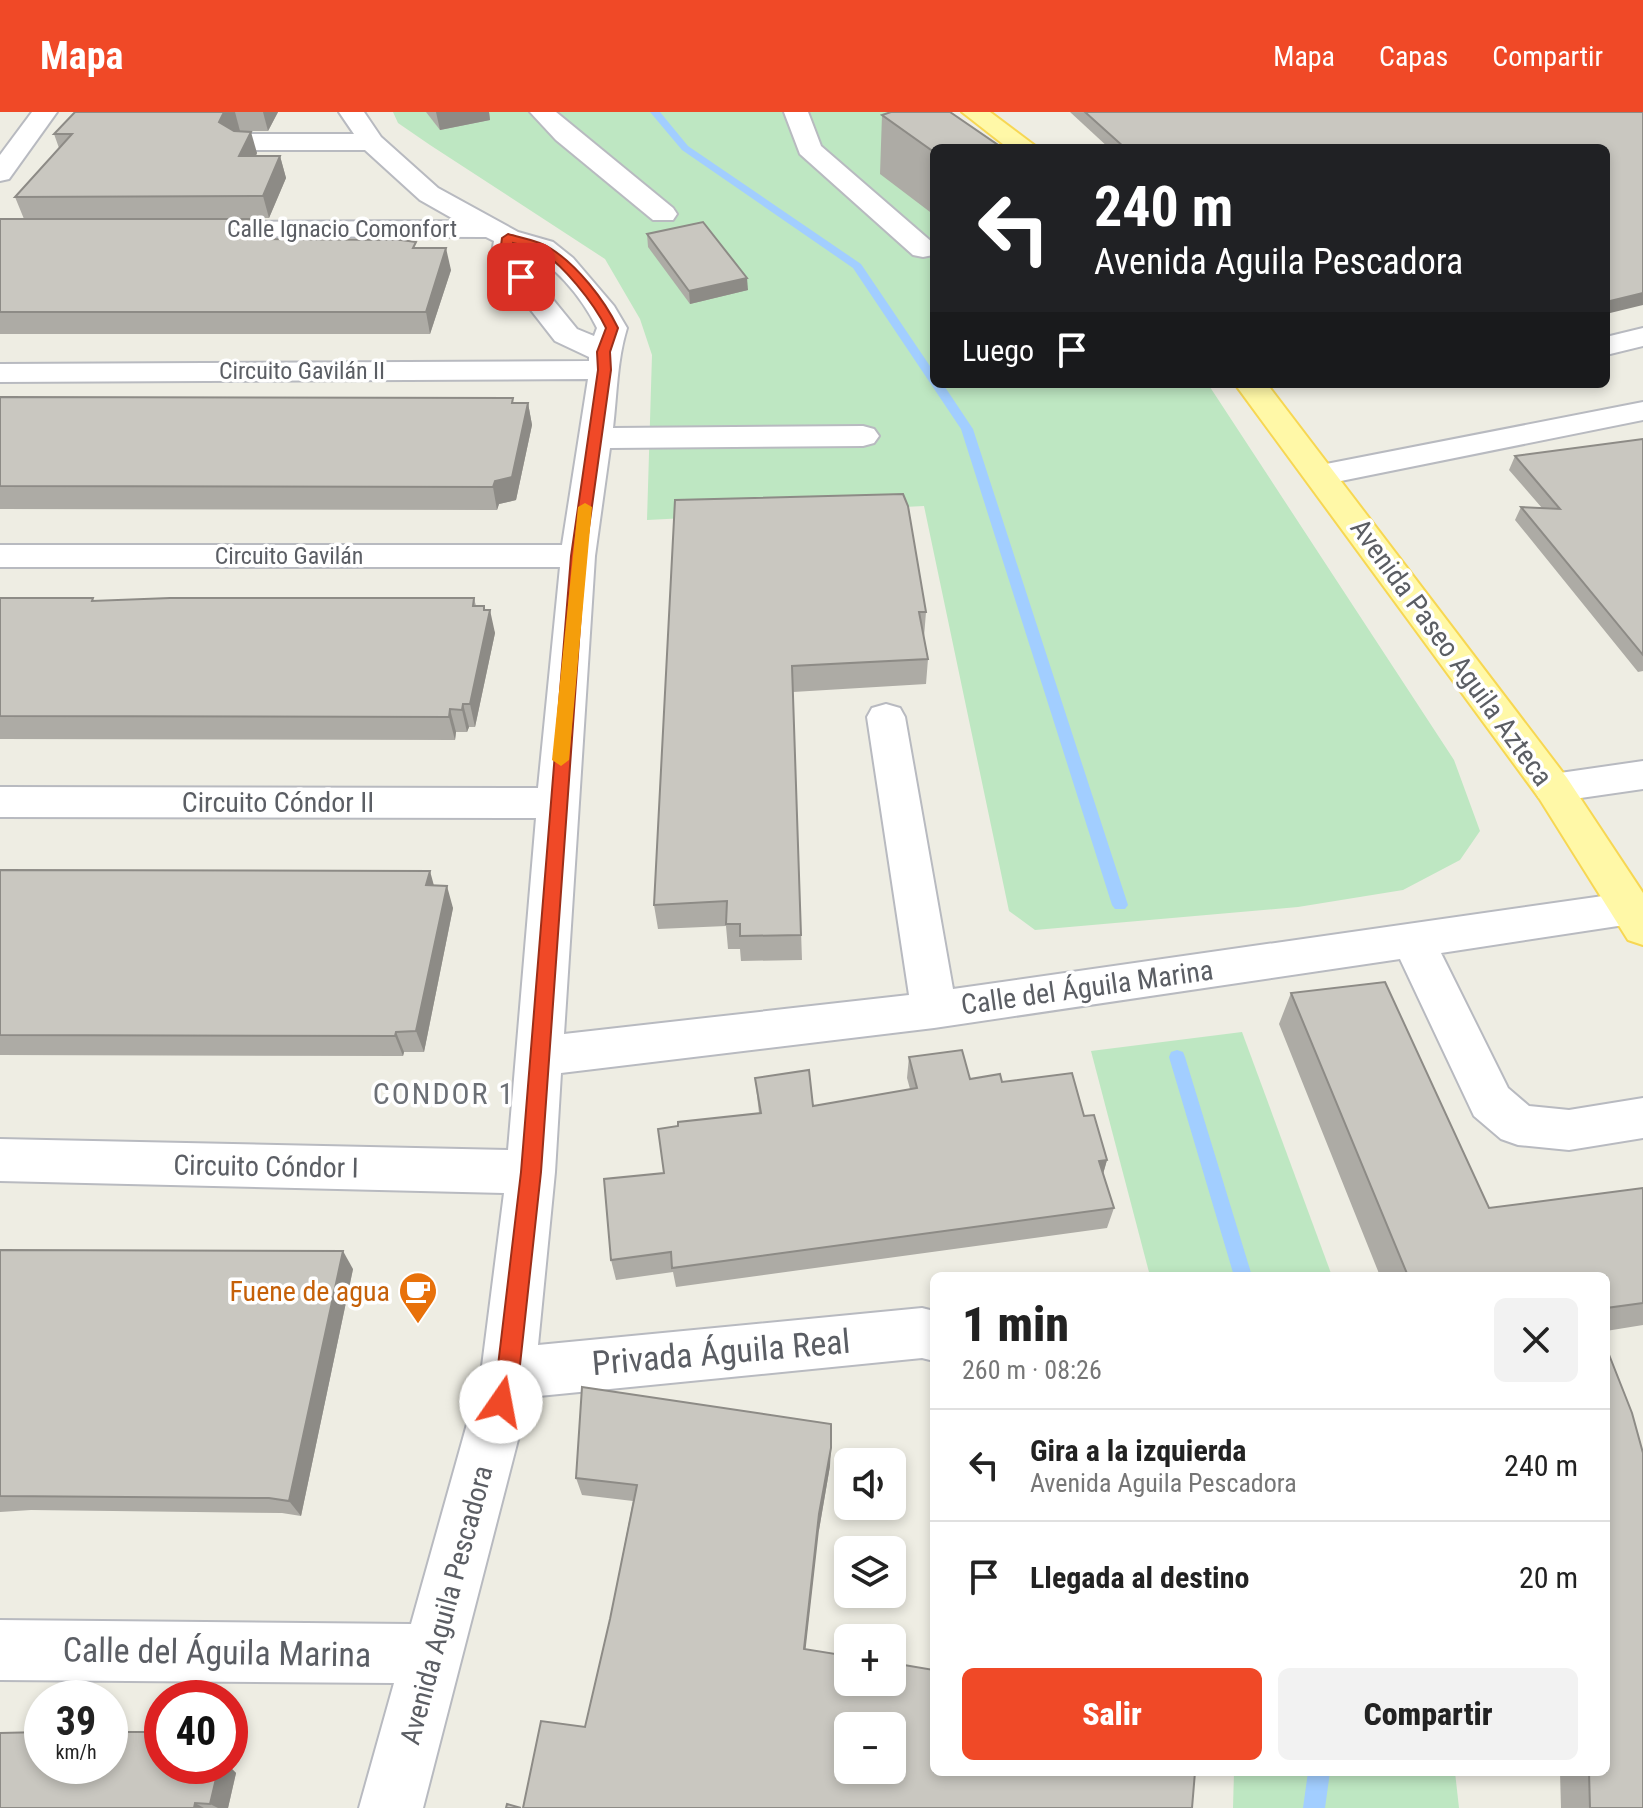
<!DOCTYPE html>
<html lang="es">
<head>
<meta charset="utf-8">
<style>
  body { margin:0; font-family:"Roboto Condensed",sans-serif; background:#f2f2f2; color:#222; height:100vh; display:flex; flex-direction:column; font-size:30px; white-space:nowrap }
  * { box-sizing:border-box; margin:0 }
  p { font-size:26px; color:#767676 }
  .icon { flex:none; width:44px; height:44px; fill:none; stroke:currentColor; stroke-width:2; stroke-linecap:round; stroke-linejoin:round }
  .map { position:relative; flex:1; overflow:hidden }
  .panel { position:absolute; left:930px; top:1160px; width:680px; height:504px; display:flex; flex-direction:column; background:#fff; border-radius:12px; box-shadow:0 4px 12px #0003 }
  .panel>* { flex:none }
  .guide { position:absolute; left:930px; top:32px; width:680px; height:244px; border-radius:12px; box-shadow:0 4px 12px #0003; background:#202124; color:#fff; overflow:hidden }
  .tools { position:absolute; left:834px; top:1336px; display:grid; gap:16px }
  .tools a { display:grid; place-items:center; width:72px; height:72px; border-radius:12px; background:#fff; box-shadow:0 4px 12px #0003; font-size:40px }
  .speed { position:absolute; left:24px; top:1568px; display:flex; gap:16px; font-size:40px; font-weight:700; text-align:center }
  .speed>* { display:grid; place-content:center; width:104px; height:104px; border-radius:50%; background:#fff; box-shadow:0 4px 12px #0003; line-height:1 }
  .speed small { font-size:20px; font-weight:400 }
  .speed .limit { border:12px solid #d22; background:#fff; color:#111 }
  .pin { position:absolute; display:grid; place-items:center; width:68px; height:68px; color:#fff; margin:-34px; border-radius:16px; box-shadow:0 4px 12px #0006 }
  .me { position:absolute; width:88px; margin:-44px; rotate:12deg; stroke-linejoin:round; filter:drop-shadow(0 0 6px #0008) }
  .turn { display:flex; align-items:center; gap:28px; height:168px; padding:0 32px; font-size:36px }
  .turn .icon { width:104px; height:104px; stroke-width:2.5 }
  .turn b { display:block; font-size:56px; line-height:68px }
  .then { display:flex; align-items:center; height:76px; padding:0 32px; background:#0003; gap:16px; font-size:30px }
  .round { display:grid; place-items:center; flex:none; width:84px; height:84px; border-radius:12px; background:#f2f2f2 }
  .summary { display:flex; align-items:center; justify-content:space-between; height:136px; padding:0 32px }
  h1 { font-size:48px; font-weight:800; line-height:60px }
  .action { display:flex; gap:16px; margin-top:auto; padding:16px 32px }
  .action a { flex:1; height:92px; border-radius:12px; background:#f04927; color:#fff; font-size:32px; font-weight:800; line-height:92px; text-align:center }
  .action a+a { background:#f2f2f2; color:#222 }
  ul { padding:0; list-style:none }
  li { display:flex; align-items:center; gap:24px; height:112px; padding:0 32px; border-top:2px solid #e0e0e0 }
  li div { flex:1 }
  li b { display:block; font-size:30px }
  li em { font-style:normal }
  header { display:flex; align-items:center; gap:48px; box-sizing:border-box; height:112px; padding:0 40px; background:#f04927; color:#fff }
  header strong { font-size:38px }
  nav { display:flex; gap:44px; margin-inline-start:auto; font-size:28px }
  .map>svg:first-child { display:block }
</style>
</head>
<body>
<header>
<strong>Mapa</strong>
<nav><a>Mapa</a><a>Capas</a><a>Compartir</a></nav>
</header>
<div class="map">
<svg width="1643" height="1696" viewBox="0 0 1643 1696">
  <rect width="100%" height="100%" fill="#eeede3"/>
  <!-- green -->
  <g fill="#bee7c2">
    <path d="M393 0H920L934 36V272H1208L1454 648 1480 719 1460 748 1403 778 1298 795 1035 818 1009 799 924 394 647 408 652 243 640 207 605 147 430 33 398 11Z"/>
    <path d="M1242 920 1332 1164H1150L1091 939Z"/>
    <path d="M1234 1660H1455L1459 1696H1233Z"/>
  </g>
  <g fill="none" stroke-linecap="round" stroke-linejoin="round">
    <!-- stream -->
    <g fill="#a2ceff" fill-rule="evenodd">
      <path d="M650 0H660L688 34 861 152 934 260V272H943L973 317 1128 793 1125 797H1115L1112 793 961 317 853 156 682 38Z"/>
      <path d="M1177 938 1183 940 1185 945 1252 1164H1234L1169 945 1171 940Z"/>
      <path d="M1308 1660H1330L1325 1696H1303Z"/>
    </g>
    <!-- minor casing -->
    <g stroke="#b8bac0" stroke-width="4">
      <g id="minor">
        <path d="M32 0H57L9 67 0 69V43Z"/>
        <path d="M339 0H364L381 25 438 76 518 120 553 130 573 146 614 194 627 216C617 248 617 283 613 316L863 314 874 317 879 324 874 331 863 334 610 336 595 444 564 922 909 883 867 605 872 596 886 592 900 596 905 605 953 877 1631 780 1643 783V809L1631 812 1441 841 1508 976 1529 994 1569 998 1643 986V1026L1569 1038 1518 1033 1501 1027 1474 1004 1400 847 934 916 561 961 555 1060 538 1233 922 1196 934 1199V1249L922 1246 529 1285 423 1696H359L394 1571 0 1568V1508L411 1512 481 1262 504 1081 0 1069V1027L508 1038 536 706 0 705V675L538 676 560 455H0V433H562L588 267 0 270V252L589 249V245L555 229 491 147 494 129 486 125 188 124 184 118 188 112 198 110 457 109 420 88 365 38H241L232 35 228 30 232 25 241 22H354ZM520 138C552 147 583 187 597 216L594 224 577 217 519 146Z"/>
        <path d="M530 0H556L673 96 677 102 673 108H653L556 28Z"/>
        <path d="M784 0H808L821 34 933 131V143L923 145 913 143 800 42Z"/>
        <path d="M1643 216V234L1606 243V225Z"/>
        <path d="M1643 290V308L1321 373 1309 370 1304 363 1309 356 1321 353Z"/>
        <path d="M1643 649V677L1553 690 1539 686 1533 676 1539 666 1553 662Z"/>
      </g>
    </g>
    <!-- major casing -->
    <g stroke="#f7d753" stroke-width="4">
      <g id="major">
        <path d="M962 0H990L1038 36H1008Z"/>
        <path d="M1235 272H1267L1567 666 1643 781V833L1628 828 1539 686Z"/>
      </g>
    </g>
    <!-- minor -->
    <use href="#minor" fill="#fff" fill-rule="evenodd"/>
    <!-- major -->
    <use href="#major" fill="#fff8a7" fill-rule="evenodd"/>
  </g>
  <!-- wall -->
  <g fill="#adaba5">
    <path d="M75 0H278L268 19H239L257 41 256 44H280L286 66 269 106 24 107 15 85 59 36 54 22Z"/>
    <path d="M426 0H489L490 8 440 18Z"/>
    <path d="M1070 0H1643L1606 36H1109Z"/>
    <path d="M882 3 998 33V36H934V103L880 62Z"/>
    <path d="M0 108 260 128 417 136 451 158 430 222H0Z"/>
    <path d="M647 122 748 178 690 192 648 135Z"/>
    <path d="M0 285 528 291 532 313 516 388 499 392 497 398 0 397Z"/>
    <path d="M1643 327V559L1638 560 1515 408 1521 395 1542 396 1509 358 1515 344Z"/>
    <path d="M675 388 926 500 924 525 928 547 926 572 793 580 802 848 741 849 740 837H728L726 814 658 817 654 793Z"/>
    <path d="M0 486 95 489 474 486 476 494 485 498 495 521 475 615H469L467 620H456L455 628 0 627Z"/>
    <path d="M0 758 434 774 453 796 424 940H404L403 944 0 943Z"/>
    <path d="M1291 881 1489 1096 1643 1076V1213L1606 1219V1164H1380L1279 912Z"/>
    <path d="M909 945 970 967 1002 970 1084 1004 1107 1048 1103 1062 1114 1096 1107 1116 676 1175 673 1160 616 1168 611 1148 664 1061 759 1001 755 966 813 994 910 977 907 966Z"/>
    <path d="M0 1138 353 1157 301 1404 282 1401 31 1398 0 1400Z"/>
    <path d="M830 1354 819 1418 585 1615 610 1507 633 1389 582 1383 576 1366Z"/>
    <path d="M162 1654H229L236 1661 228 1696H0Z"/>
    <path d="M1560 1660H1606L1643 1696H1561Z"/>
  </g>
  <!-- shaded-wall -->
  <g fill="#8d8b86">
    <path d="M228 0H235L240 19 230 23 219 10 223 2Z"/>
    <path d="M263 0H278L268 19Z"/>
    <path d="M436 0H489L490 8 440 18Z"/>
    <path d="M251 20 257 41 245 66 239 44Z"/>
    <path d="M280 44 286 66 269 106 263 84Z"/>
    <path d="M254 107 260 128 246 127Z"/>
    <path d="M446 136 451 158 430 222 426 200Z"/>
    <path d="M747 166 748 178 690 192 689 179Z"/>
    <path d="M1643 181V193L1606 202V190Z"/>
    <path d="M528 291 532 313 516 388 499 392 497 398 493 375 495 369Z"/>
    <path d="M484 494 488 510 490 498 495 521 475 615 470 592Z"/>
    <path d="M463 592 469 615 467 620 462 598Z"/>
    <path d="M450 597 456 620 455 628 449 605Z"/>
    <path d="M430 759 436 781 426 773Z"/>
    <path d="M447 774 453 796 424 940 416 919Z"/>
    <path d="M396 920 404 940 403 944 395 924Z"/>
    <path d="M1107 1048 1101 1069 1099 1049Z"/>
    <path d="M343 1139 353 1157 301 1404 289 1389Z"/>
    <path d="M831 1336 830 1354 819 1418 804 1551V1537L819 1402Z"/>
    <path d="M219 1654H229L236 1661 228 1696H218L210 1692Z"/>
    <path d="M195 1691 204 1696H194Z"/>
  </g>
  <!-- building -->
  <g fill="#c9c7c0" stroke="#8d8b86" stroke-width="2" fill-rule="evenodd">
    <path d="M75 0H228L223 2 219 10 234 19 251 20 239 44H280L263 84 15 85 72 22H54Z"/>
    <path d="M891 0H950L998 33 988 36H934V40L882 3Z"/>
    <path d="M1085 0H1643V181L1606 190V36H1125Z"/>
    <path d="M0 107H254L246 127 401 128 416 130 413 136H446L426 200H0Z"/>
    <path d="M703 110 747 166 689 179 647 122Z"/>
    <path d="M0 285 513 286 512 291H528L512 365 495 369 493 375 0 374Z"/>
    <path d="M1643 327V543L1521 395 1560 397 1515 344Z"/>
    <path d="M903 382 908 394 926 500H919L928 547 792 554 801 823 740 824V812H726L727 789 654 793 675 388Z"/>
    <path d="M0 486H93L92 489 170 486H474L473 494H484V498H490L470 592H463L462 598 450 597 449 605 0 604Z"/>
    <path d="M0 758 430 759 426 773 447 774 416 919 396 920 395 924 0 923Z"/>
    <path d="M1385 870 1489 1096 1643 1076V1191L1606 1196V1164H1408L1291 881Z"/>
    <path d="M962 938 970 967 1000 962 1002 970 1072 961 1084 1004 1094 1003 1107 1048 1099 1049 1114 1096 672 1156 671 1140 611 1148 604 1067 664 1061 658 1017 678 1014V1010L761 1001 755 966 809 958 813 994 917 976 909 945Z"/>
    <path d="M0 1138 343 1139 289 1389 269 1386 0 1384Z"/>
    <path d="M1606 1235 1632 1301 1643 1341V1696H1590L1589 1660H1606Z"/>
    <path d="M582 1275 831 1312V1336L819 1402 804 1537 848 1544V1570H892V1551L934 1558V1660H1195L1192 1696H523L541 1609 585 1615 610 1507 637 1373 576 1366ZM848 1614H892V1658H848Z"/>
    <path d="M42 1620V1654H110V1620H162V1654H219L210 1692 195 1691 194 1696H0V1621Z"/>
    <path d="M507 1692 521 1696H506Z"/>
  </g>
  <!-- route -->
  <path fill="#f04927" stroke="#9c2f19" stroke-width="2" d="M508 122C521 126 538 128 550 136 577 153 604 187 618 216L610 240 611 258 585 444 541 1060 519 1262 508 1298 501 1301 493 1298 489 1290 497 1262 521 1060 571 444 598 258 597 240 606 216C595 193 562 150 538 138 530 135 521 133 513 131L511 147 527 165 517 168 499 147 502 126Z"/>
  <!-- slow -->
  <path fill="#f59e0b" d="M585 391 592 395 569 648 561 654 552 648 578 395Z"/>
  <!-- icons -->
  <defs>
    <g id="cafe-pin" transform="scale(2)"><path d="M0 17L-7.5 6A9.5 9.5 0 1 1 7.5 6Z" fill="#e8710a" stroke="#fff"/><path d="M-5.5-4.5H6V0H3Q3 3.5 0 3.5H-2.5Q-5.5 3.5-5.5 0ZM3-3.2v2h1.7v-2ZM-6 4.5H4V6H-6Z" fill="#fff"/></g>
  </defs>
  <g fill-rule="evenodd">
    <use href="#cafe-pin" x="418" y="1179"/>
  </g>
  <g text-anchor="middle" stroke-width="7" stroke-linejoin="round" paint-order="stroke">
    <!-- far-street labels -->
    <g font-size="24" fill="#5b5e64" stroke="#fff">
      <text x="342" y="125">Calle Ignacio Comonfort</text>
      <text x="302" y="267">Circuito Gavilán II</text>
      <text x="289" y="452">Circuito Gavilán</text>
    </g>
    <!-- street labels -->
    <g font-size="28" fill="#5b5e64" stroke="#fff">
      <text transform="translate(1452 540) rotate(54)" y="10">Avenida Paseo Aguila Azteca</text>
      <text x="278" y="700">Circuito Cóndor II</text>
      <text transform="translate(1087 875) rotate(-8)" y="10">Calle del Águila Marina</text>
      <text transform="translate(266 1054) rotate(1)" y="10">Circuito Cóndor I</text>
      <text transform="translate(446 1493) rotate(-75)" y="10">Avenida Aguila Pescadora</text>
    </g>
    <!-- food labels -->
    <g font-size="28" fill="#c56008" stroke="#fff" text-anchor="end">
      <text x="390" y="1189">Fuene de agua</text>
    </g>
    <!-- neighbourhood labels -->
    <g font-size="30" letter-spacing="2" fill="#6c7076" stroke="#fff">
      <text x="444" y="992">CONDOR 1</text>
    </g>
    <!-- near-street labels -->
    <g font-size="34" fill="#5b5e64" stroke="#fff">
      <text transform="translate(721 1240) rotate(-5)" y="12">Privada Águila Real</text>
      <text transform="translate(217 1540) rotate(1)" y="12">Calle del Águila Marina</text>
    </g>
  </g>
</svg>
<div class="tools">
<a><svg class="icon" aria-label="sound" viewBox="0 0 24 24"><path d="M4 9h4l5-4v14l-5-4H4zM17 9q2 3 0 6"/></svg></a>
<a><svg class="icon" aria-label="layers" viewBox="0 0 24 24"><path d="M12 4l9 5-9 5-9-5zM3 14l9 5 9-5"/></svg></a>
<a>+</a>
<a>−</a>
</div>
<div class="speed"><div>39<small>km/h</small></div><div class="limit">40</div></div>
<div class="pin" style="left:521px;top:165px;background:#d93025"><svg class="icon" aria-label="arrive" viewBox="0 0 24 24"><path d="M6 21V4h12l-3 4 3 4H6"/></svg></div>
<svg class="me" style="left:501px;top:1290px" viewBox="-20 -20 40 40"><circle r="19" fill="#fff"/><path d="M0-13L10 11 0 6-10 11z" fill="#f04927"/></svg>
<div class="guide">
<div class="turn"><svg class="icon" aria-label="left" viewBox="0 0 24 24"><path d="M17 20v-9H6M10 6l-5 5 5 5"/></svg><div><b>240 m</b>Avenida Aguila Pescadora</div></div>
<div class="then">Luego<svg class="icon" aria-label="arrive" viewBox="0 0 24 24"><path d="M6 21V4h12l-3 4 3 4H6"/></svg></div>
</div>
<section class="panel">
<div class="summary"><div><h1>1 min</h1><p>260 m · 08:26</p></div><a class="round"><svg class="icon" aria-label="close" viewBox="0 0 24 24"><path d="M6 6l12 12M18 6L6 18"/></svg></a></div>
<ul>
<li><svg class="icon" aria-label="left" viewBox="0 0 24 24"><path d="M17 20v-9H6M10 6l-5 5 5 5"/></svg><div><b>Gira a la izquierda</b><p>Avenida Aguila Pescadora</p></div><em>240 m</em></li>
<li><svg class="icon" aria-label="arrive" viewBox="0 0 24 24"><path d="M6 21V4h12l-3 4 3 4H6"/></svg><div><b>Llegada al destino</b></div><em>20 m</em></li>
</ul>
<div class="action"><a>Salir</a><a>Compartir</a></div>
</section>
</div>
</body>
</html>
